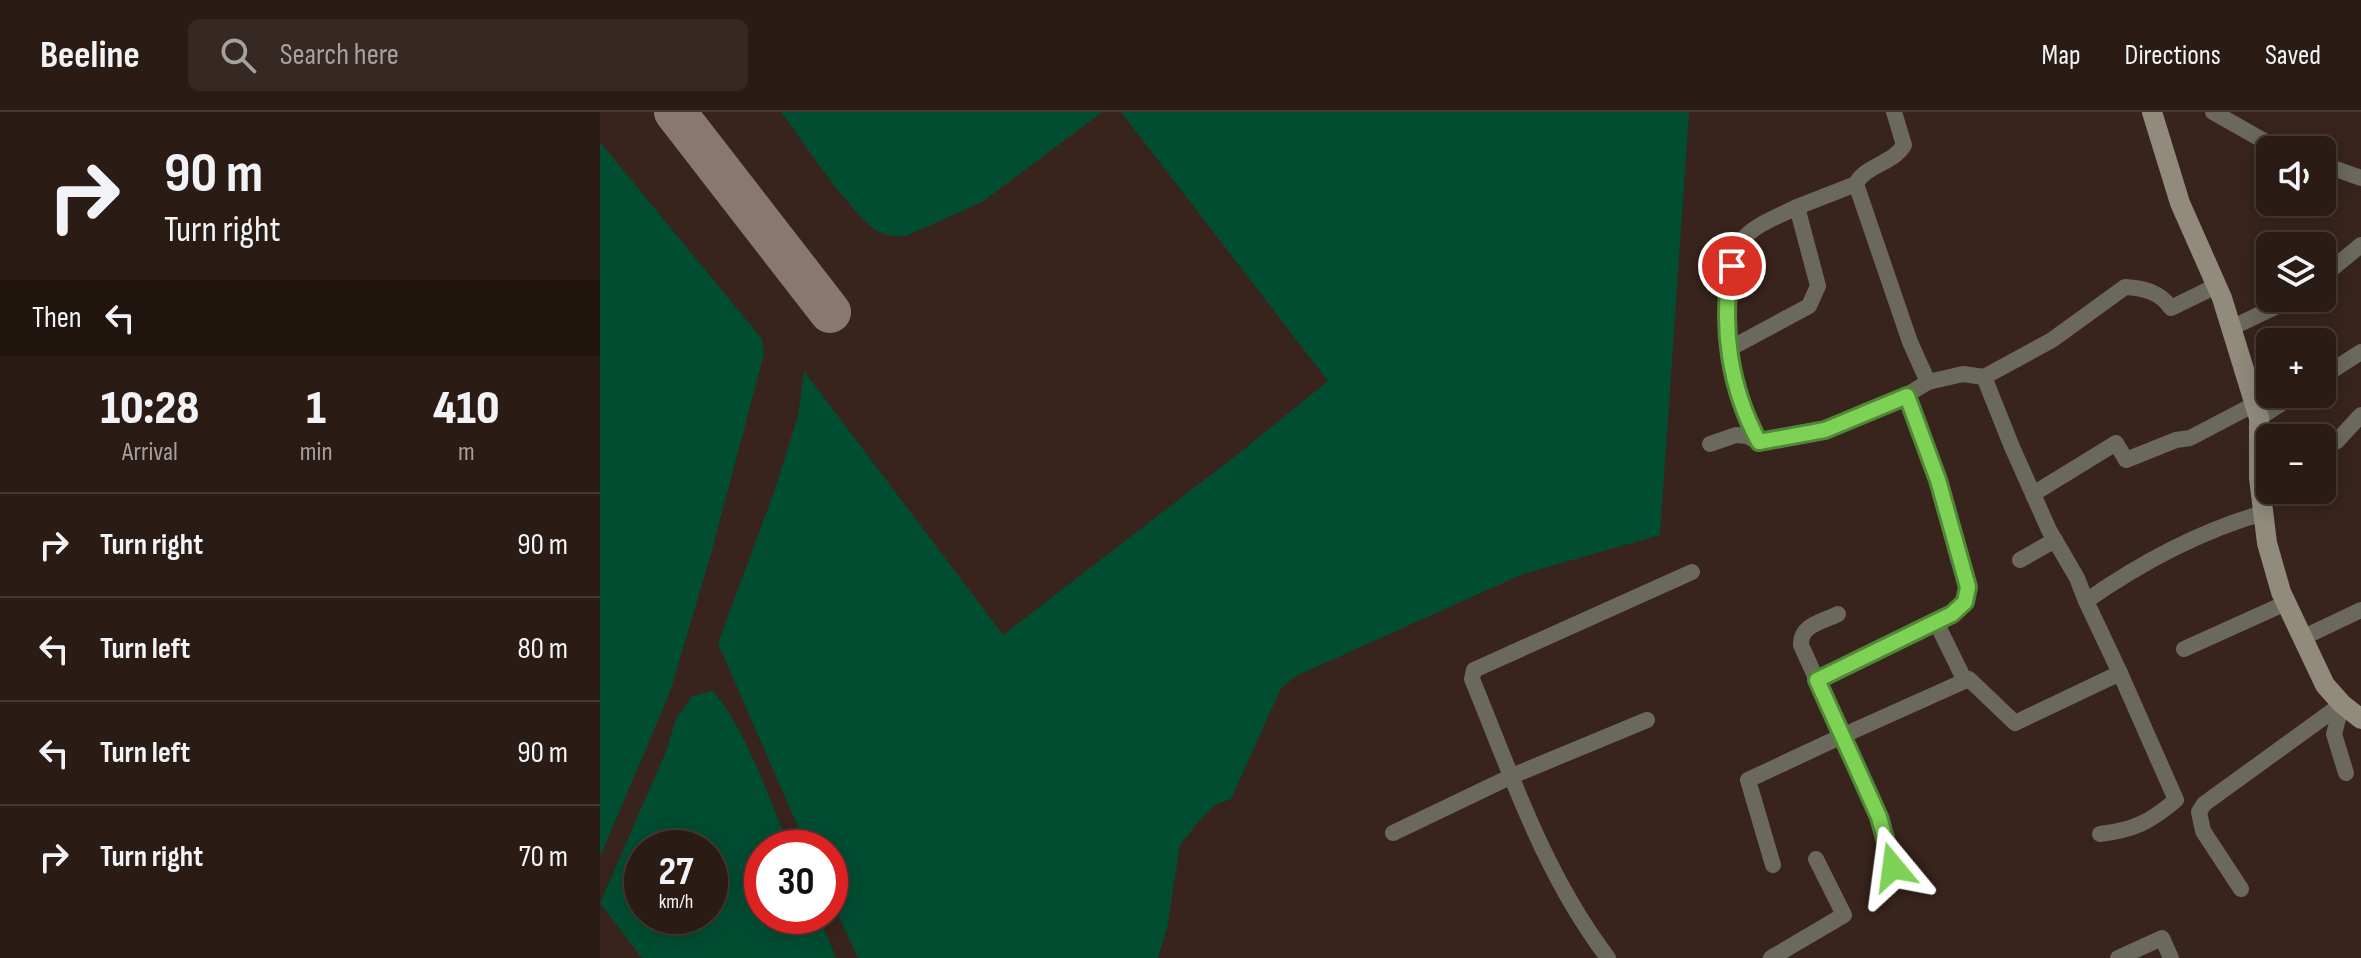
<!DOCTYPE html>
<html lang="en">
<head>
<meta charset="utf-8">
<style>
  body { margin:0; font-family:"Sofia Sans Condensed",sans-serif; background:#362822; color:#f1f3f6; height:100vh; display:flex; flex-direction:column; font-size:30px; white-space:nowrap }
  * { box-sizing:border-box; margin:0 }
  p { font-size:26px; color:#a5a1a0 }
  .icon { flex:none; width:44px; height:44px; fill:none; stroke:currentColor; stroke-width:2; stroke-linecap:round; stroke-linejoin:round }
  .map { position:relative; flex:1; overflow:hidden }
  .sheet { display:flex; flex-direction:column; background:#2a1b15; width:600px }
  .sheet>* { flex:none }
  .top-card { background:#2a1b15; color:#f1f3f6; overflow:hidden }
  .tools { position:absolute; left:1656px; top:24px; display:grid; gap:16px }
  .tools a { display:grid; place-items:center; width:80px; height:80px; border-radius:12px; background:#2a1b15; box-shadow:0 4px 20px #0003,0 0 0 2px #463934; font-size:40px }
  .speed { position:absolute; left:24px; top:718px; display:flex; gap:16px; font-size:40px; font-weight:700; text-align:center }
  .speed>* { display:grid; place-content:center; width:104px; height:104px; border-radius:50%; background:#2a1b15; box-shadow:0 4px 20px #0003,0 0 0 2px #463934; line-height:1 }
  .speed small { font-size:20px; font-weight:400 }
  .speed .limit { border:12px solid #d22; background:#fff; color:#111 }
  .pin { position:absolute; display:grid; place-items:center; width:68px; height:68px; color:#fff; margin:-34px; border:4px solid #fff; border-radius:50%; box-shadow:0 2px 8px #0007 }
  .me { position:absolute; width:88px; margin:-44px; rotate:344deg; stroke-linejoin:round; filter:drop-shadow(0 0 6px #0008) }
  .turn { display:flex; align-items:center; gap:28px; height:168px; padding:0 32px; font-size:36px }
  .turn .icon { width:104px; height:104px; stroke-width:2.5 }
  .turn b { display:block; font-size:56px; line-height:68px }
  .then { display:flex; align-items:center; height:76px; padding:0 32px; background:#0003; gap:16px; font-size:30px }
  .eta { display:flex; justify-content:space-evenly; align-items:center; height:136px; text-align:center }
  .eta b { font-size:48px; font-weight:800; line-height:56px }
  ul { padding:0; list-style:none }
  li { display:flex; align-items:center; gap:24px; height:104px; padding:0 32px; border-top:2px solid #463934 }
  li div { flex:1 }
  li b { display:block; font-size:30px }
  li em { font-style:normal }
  header { display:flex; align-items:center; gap:48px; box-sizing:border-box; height:112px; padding:0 40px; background:#2a1b15; border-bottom:2px solid #463934 }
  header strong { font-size:38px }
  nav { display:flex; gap:44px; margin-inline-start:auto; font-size:28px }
  .search { width:560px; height:72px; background:#362822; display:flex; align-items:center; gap:20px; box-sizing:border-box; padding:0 28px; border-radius:12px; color:#a5a1a0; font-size:30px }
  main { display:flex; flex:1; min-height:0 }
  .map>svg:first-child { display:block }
</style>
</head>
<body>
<header>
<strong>Beeline</strong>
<div class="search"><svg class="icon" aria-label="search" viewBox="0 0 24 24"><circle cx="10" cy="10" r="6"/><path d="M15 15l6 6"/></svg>Search here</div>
<nav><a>Map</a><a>Directions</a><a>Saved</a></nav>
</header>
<main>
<section class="sheet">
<div class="top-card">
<div class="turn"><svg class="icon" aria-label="right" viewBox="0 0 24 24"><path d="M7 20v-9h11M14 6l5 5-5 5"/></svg><div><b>90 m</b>Turn right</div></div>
<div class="then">Then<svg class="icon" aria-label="left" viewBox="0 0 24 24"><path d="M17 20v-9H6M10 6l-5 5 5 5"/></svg></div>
</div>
<div class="eta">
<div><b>10:28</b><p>Arrival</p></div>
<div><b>1</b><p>min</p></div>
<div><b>410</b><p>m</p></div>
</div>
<ul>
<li><svg class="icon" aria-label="right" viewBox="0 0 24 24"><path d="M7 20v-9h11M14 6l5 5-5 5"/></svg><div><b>Turn right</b></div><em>90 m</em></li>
<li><svg class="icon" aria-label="left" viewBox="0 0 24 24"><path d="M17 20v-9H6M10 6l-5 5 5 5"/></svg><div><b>Turn left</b></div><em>80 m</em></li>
<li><svg class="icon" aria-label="left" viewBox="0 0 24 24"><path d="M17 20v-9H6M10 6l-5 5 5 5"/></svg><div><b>Turn left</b></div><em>90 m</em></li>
<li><svg class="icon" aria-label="right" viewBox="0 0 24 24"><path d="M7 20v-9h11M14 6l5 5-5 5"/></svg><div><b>Turn right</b></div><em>70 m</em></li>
</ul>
</section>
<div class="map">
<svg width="1761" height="846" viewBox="0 0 1761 846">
  <rect width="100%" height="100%" fill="#38241c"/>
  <!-- green -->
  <g fill="#004d32" fill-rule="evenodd">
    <path d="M181 0H502L382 90 306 124C297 124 289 125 281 121 256 110 200 25 181 0Z"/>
    <path d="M521 0H1089L1060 423 923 462 696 564 681 576 631 687 615 693 599 709 580 733 567 816 558 846H258L230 786V736H207L118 531 174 380 198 304 204 259 403 523 643 338 728 269Z"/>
    <path d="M0 30 162 227 164 242 109 449 70 580 0 745Z"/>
    <path d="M113 579C147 619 169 687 190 736H162V804H219L236 846H42L0 791 65 642 76 607 92 584ZM110 736V804H42V736Z"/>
  </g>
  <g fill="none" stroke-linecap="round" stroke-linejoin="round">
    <!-- taxiway -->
    <path stroke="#887870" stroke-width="42" d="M75 0 230 200"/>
    <!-- street -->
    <g stroke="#6b685e" stroke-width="16">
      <path d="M1294 0 1304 33C1293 52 1265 53 1256 72L1310 230 1328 270"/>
      <path d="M1613 0 1680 38"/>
      <path d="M1722 52 1761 66"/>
      <path d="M1722 165 1761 133"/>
      <path d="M1631 216 1694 186"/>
      <path d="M1129 237 1209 194 1218 174 1197 95 1256 72"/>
      <path d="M1722 265 1761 240"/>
      <path d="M1659 306 1696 282"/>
      <path d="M1159 330C1149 311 1140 293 1135 273 1127 240 1120 152 1143 127 1156 112 1179 104 1197 95"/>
      <path d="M1110 332 1136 323 1147 324 1159 330 1225 318 1297 289 1328 270 1363 262 1384 265"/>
      <path d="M1722 335 1737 329 1761 303"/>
      <path d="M1433 382 1516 331 1526 348 1576 328 1590 326 1655 292"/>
      <path d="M1420 448 1455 428"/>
      <path d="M1486 489 1477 466 1449 418 1412 335 1384 265 1452 228 1525 175C1544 176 1560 180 1571 196L1616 174"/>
      <path d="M1336 510 1365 569"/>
      <path d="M1702 526 1761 498"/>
      <path d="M1584 537 1686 491"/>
      <path d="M1520 561 1486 489C1539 452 1600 419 1663 401"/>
      <path d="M1217 568 1352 502C1362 493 1367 488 1368 475L1338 368 1307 284"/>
      <path d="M1742 592 1734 622 1746 661"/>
      <path d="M793 721 912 664 1047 608"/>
      <path d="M1173 753 1148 668 1242 624 1201 533C1200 513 1222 510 1238 502"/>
      <path d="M1293 755 1279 705 1242 624 1369 567 1415 611 1520 561 1576 688C1550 710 1534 718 1500 722"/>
      <path d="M1641 777 1603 719 1599 700 1604 692 1742 592"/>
      <path d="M1008 846C944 762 912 664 872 567L874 558 1092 460"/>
      <path d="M1171 846 1244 803 1216 747"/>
      <path d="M1518 846 1562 826 1571 846"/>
    </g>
    <!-- secondary -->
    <path stroke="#918b7c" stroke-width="20" d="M1552 0 1580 91 1622 186 1659 306V366L1667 431 1681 480 1725 573 1742 592 1761 607"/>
  </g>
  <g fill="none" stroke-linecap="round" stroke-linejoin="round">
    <!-- route casing -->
    <g stroke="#518837" stroke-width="20">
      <path id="route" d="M1132 154C1120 213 1130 277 1159 330L1225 318 1307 284 1338 368 1368 475 1365 490 1352 502 1217 568 1279 705 1293 755"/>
    </g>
    <!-- route -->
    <use href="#route" stroke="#7dd154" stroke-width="14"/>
  </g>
</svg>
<div class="tools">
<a><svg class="icon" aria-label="sound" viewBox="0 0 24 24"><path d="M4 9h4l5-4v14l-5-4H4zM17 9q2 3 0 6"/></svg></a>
<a><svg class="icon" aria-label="layers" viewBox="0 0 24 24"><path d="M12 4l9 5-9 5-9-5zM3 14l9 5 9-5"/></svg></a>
<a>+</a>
<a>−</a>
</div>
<div class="speed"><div>27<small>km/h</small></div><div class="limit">30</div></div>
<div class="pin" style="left:1132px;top:154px;background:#d93025"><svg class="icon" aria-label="arrive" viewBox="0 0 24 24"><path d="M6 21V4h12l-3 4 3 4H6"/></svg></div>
<svg class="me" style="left:1293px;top:755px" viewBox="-20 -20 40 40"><path d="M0-17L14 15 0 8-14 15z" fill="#7dd154" stroke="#fff" stroke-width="4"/></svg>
</div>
</main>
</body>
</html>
